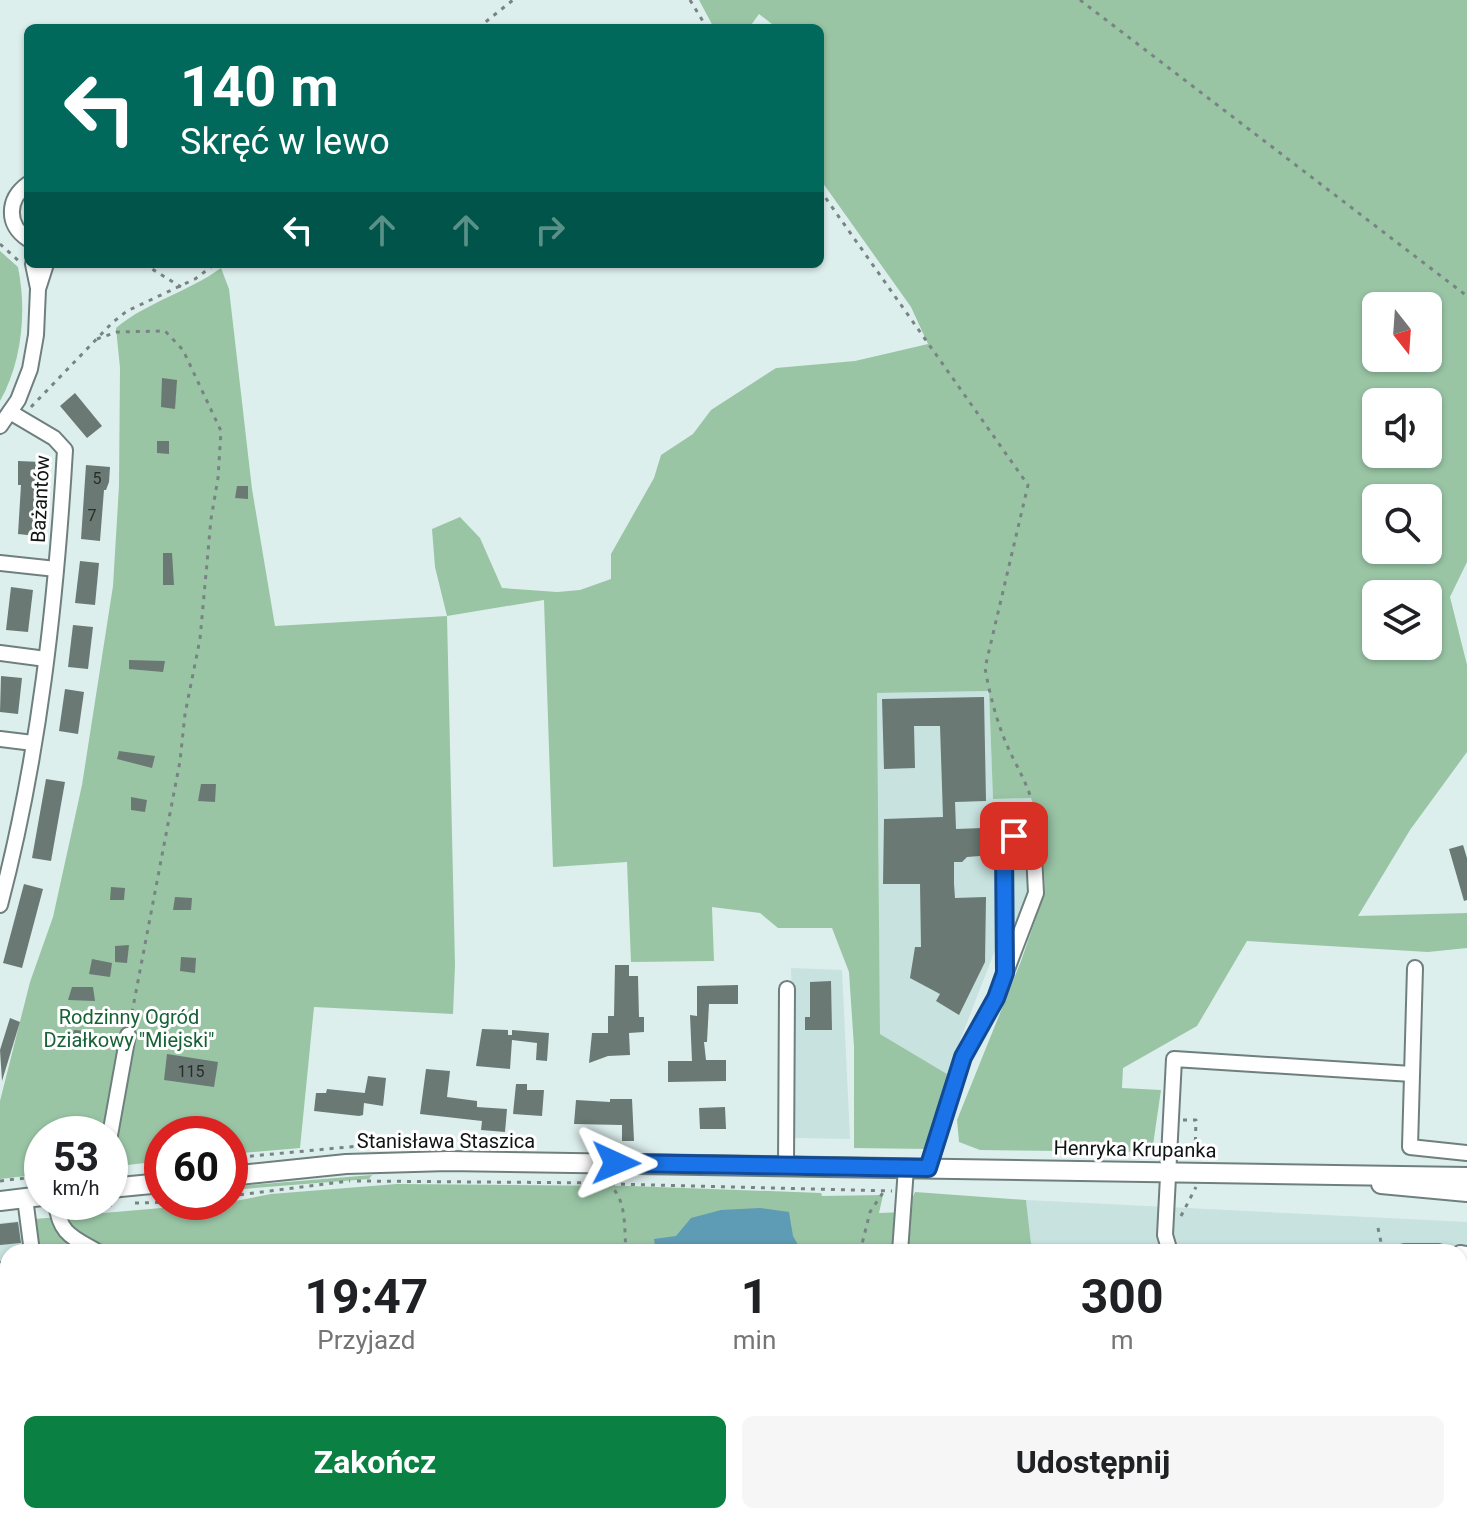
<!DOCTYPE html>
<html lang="pl">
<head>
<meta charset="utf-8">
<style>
  body { margin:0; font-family:Roboto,sans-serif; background:#f6f6f6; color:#202124; height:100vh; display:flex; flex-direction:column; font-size:30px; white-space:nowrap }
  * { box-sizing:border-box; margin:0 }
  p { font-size:26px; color:#757577 }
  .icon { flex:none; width:44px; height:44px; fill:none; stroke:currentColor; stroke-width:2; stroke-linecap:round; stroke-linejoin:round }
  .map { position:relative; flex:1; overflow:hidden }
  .side { position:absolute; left:0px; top:1244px; width:1468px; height:280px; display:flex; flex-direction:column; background:#fff; border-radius:24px 24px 0 0; box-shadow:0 2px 6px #0004 }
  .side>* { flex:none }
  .banner { position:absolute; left:24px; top:24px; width:800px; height:244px; border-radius:12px; box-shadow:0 2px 6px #0004; background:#00695c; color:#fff; overflow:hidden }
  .needle { width:52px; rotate:163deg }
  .fabs { position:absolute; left:1362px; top:292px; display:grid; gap:16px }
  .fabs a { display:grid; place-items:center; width:80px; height:80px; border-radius:12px; background:#fff; box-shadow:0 2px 6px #0004; font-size:40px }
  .speed { position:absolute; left:24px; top:1116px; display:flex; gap:16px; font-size:40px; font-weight:700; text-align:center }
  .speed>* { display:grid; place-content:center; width:104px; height:104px; border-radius:50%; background:#fff; box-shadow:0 2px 6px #0004; line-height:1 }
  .speed small { font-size:20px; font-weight:400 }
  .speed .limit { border:12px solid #d22; background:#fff; color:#111 }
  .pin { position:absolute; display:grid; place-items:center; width:68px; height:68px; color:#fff; margin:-34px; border-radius:16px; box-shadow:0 4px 12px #0006 }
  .me { position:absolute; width:88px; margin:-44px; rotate:91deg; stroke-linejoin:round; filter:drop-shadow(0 0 6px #0008) }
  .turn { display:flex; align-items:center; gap:28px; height:168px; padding:0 24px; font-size:36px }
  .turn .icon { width:104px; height:104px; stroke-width:2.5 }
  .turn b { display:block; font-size:56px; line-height:68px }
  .lanes { display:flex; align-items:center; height:76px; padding:0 24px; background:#0003; justify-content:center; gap:40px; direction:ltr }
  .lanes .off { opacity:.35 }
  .eta { display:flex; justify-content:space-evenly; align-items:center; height:136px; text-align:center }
  .eta b { font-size:48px; font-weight:700; line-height:56px }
  .primary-button { display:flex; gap:16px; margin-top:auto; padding:16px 24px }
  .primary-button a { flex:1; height:92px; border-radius:12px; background:#0b8043; color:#fff; font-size:32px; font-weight:700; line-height:92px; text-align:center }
  .primary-button a+a { background:#f6f6f6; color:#202124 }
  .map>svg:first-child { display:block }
</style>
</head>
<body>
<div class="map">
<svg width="1467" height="1524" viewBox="0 0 1467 1524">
  <rect width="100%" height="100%" fill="#ddefed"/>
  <!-- built -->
  <g fill="#c7e2df">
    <path d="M989 691 993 799 1031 798 1042 834 1045 892 1027 943 997 945 947 1074 880 1034 877 693Z"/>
    <path d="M791 968 842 970 850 1139 795 1138Z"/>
    <path d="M1026 1200 1467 1222V1524H1118L1115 1516H1460V1252H1032Z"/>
    <path d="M35 1219 39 1252H8V1317L0 1318V1223Z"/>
  </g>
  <!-- green -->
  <g fill="#99c5a5" fill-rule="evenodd">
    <path d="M699 0H1467V562L1450 597 1467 665V752L1410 830 1358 916 1467 913V948L1428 952 1247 941 1197 1026 1123 1068 1122 1088 1161 1090 1152 1152 980 1150 959 1142 957 1120 1021 961 1045 892 1042 834 1031 798 993 799 989 691 877 693 880 1034 947 1074 929 1149 854 1148V1047L849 972 832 928H778L760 913 712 907 714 961 631 962 627 862 553 867 544 600 447 616 455 965 453 1014 314 1007 300 1148 230 1154V1134H162V1161L110 1167V1134H42V1174L0 1179V1101L30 982 53 917 82 785 113 586 119 486 120 368 116 328C147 302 188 292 221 268L229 289 252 489 275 626 447 616 435 567 432 529 460 517 480 538 502 588 557 592 580 590 611 579V554L654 478 661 455 693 434 711 410 776 368 855 361 928 344 911 307 820 179V28H777L759 14 749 28H714ZM1376 306H1428V358H1376ZM1376 402H1428V454H1376ZM1376 498H1428V550H1376ZM1376 594H1428V646H1376Z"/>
    <path d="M0 251 18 267C27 311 22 362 0 401Z"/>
    <path d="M372 1175 369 1179 230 1190 239 1186Z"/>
    <path d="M397 1184 631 1186 821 1193 822 1196 883 1195 879 1213 906 1212 915 1192 1026 1200 1032 1252H39L35 1219 230 1202 271 1194Z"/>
    <path d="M0 1435H8V1499L0 1500Z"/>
    <path d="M157 1516H1006V1524H166Z"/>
    <path d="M1038 1516H1115L1118 1524H1042Z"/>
  </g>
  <!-- water -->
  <g fill="#5e9bb4">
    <path d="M760 1208 789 1212 793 1236 802 1252H656L654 1239 676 1236 691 1218 721 1210Z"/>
    <path d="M0 1377 8 1378V1415H0Z"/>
    <path d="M330 1516H363L372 1524H342Z"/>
    <path d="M694 1516H827L828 1524H696Z"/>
  </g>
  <!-- building -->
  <g fill="#6a7973">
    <path d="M162 378 177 380 175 409 161 407Z"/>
    <path d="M75 393 102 426 87 438 60 406Z"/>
    <path d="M157 441H169V454L157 453Z"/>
    <path d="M18 461 41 462 37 536 18 534 21 485H18Z"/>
    <path d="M86 465 110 467 109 482 106 490H104L100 541 81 539Z"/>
    <path d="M237 486H248V499L235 498Z"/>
    <path d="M163 553H172L174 585H163Z"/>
    <path d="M80 561 99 563 95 605 75 603Z"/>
    <path d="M11 587 33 590 28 632 6 630Z"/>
    <path d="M73 625 93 627 88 669 68 667Z"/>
    <path d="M129 660 165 661 163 672 129 669Z"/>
    <path d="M1 676 22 678 18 714 0 712Z"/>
    <path d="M65 689 84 692 78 734 59 731Z"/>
    <path d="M984 697 986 801 955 802 956 829 983 828 984 853 980 856 967 857 962 862H954V884L955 898 986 897 985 962 959 1015 936 1001 940 994 910 978 915 947H921L920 884H883L884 819 943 817 940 726H914L915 768 884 769 882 699Z"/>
    <path d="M119 751 155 756 152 768 117 759Z"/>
    <path d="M46 779 65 782 51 861 32 858Z"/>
    <path d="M201 784H216L215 802 198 801Z"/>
    <path d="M131 797 147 800 145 812 131 810Z"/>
    <path d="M1463 845 1467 858V900L1464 901 1449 849Z"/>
    <path d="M24 884 43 889 22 968 3 963Z"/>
    <path d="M111 887 125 888 124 900H110Z"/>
    <path d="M175 897 192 898 191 910H173Z"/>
    <path d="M129 945 127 963 115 962V946Z"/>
    <path d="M181 957 196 958 195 973 180 971Z"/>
    <path d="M92 959 112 963 110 977 89 974Z"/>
    <path d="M615 965H629V976H638L639 1017H644V1032L629 1033 630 1055 608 1056 589 1063 592 1033H608V1016H614Z"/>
    <path d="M831 981 832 1030H805V1017H810V982Z"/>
    <path d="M738 985V1004H709L707 1042H704L706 1060H726V1081L668 1082V1061H692L690 1015 697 1016V986Z"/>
    <path d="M72 987H93L95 1001 68 1000Z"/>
    <path d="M10 1018 20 1022 2 1081 0 1050Z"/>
    <path d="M482 1029 508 1030V1035H512V1030L549 1033 547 1061 536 1060 537 1043 512 1040 510 1069 476 1066Z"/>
    <path d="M74 1030 86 1031 83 1048 69 1046Z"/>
    <path d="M167 1054 218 1062 214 1087 164 1080Z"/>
    <path d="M426 1069 450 1071 447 1097 477 1101V1107L507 1109 505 1132 481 1130 482 1121 420 1114Z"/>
    <path d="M368 1076 386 1078 383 1106 364 1103 363 1115 359 1116 314 1111 316 1093H326L327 1089 365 1093 364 1097Z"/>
    <path d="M516 1084H527V1090H544L542 1116 513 1114Z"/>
    <path d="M610 1099H632L634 1141H622V1125L574 1124 576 1100 610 1102Z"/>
    <path d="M725 1107 726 1129H700L699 1108Z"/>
    <path d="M18 1222 21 1243 0 1245V1224Z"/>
  </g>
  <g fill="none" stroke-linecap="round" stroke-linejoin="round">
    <!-- minor casing -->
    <g stroke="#6f7f7e" stroke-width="18">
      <g id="minor">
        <path d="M28 184C7 199 6 225 28 239"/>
        <path d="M33 264 38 288"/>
        <path d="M0 426 18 400 30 369 36 335 38 289 46 264"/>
        <path d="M0 563 56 569"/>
        <path d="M0 653 46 659"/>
        <path d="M0 739 33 743"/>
        <path d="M0 905C39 757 56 603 65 450L54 438 10 412"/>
        <path d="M1415 968 1410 1147 1467 1153"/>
        <path d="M110 1135 128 1035"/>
        <path d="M786 1166 787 989"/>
        <path d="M928 1168 963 1057 996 998 1036 893 1034 854 1031 843 1026 836C1015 836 1009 835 1004 845L1005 973"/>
        <path d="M25 1198 32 1252"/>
        <path d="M56 1202C59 1234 72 1237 98 1252"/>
        <path d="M900 1252 906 1168"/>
        <path d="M1170 1252 1165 1235 1174 1059 1412 1074"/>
        <path d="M1404 1252H1439"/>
        <path d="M1460 1253 1467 1254"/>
        <path d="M0 1271 8 1268"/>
        <path d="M1142 1516 1144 1524"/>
      </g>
    </g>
    <!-- major casing -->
    <g stroke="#6f7f7e" stroke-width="22">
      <g id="major">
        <path d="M230 1176 346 1164 448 1161 1467 1177"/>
        <path d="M1381 1184 1467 1192"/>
        <path d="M110 1188 162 1183"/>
        <path d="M0 1201 42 1196"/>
      </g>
    </g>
    <!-- path -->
    <g stroke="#788483" stroke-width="3" stroke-dasharray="4 6" stroke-linecap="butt">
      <path d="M690 0 707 28"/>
      <path d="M1080 0 1467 296"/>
      <path d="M478 28 513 0"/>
      <path d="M820 190 1028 485 985 668C990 697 999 731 1013 758 1020 772 1026 783 1031 798"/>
      <path d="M0 244 21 263"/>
      <path d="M144 264 181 287"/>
      <path d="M97 339 117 332 165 331 183 350 221 431 218 478 211 519 200 639 185 714 180 761 130 1023"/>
      <path d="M31 407 112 323 127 311 195 279 215 264"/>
      <path d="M1183 1120H1196L1195 1153H1202"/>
      <path d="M230 1158 402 1142 505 1144"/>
      <path d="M0 1181 42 1176"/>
      <path d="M357 1181 605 1183C628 1193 624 1231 626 1252"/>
      <path d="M611 1184 892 1191"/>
      <path d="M230 1196 350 1181"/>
      <path d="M135 1203 186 1202"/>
      <path d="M71 1210 112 1205"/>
      <path d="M1181 1216 1196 1187"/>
      <path d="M1378 1228 1383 1252"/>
      <path d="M860 1252 870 1212 884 1191"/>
      <path d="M0 1360 8 1359"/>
      <path d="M395 1516 404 1524"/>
      <path d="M689 1516 691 1524"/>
      <path d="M832 1516 834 1524"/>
    </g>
    <!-- minor -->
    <use href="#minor" stroke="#fff" stroke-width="14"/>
    <!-- major -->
    <use href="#major" stroke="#fff" stroke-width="18"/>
  </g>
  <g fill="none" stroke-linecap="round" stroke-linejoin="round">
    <!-- route casing -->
    <g stroke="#114b97" stroke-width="20">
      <path id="route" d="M616 1163 928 1168 963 1057 996 998 1005 973 1004 845 1007 839 1014 836"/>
    </g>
    <!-- route -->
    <use href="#route" stroke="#1a73e8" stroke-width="14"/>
  </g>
  <g text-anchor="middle" stroke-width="6" stroke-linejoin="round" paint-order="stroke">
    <!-- number labels -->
    <g font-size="16" fill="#262e2c">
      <text x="97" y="484">5</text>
      <text x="92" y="521">7</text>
      <text x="191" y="1077">115</text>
    </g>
    <!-- street labels -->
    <g font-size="20" fill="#0f1514" stroke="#fff">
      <text transform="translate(40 499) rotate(-87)" y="7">Bażantów</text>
      <text x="446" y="1148">Stanisława Staszica</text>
      <text transform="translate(1135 1149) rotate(1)" y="7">Henryka Krupanka</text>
    </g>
    <!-- park labels -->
    <g font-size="20" fill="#166235" stroke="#fff">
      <text x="129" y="1024">Rodzinny Ogród<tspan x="129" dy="23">Działkowy "Miejski"</tspan></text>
    </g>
  </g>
</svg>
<div class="fabs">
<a><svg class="needle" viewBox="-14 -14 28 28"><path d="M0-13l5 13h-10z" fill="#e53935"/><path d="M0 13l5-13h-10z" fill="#757577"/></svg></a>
<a><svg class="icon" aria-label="sound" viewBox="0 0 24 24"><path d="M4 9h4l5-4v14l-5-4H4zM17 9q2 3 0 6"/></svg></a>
<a><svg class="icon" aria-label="search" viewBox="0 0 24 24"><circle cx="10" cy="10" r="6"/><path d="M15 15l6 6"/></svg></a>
<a><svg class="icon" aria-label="layers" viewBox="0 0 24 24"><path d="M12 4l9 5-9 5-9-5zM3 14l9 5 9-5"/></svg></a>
</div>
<div class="speed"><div>53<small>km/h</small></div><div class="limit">60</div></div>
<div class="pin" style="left:1014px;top:836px;background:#d93025"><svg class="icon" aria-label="arrive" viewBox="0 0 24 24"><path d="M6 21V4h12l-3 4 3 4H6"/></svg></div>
<svg class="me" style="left:616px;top:1163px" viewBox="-20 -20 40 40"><path d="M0-17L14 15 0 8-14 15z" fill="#1a73e8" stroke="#fff" stroke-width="4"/></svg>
<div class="banner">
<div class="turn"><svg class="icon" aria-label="left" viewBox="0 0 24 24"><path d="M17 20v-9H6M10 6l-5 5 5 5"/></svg><div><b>140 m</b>Skręć w lewo</div></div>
<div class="lanes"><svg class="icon" aria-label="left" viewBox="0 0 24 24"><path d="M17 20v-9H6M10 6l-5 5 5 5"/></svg><svg class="icon off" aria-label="ahead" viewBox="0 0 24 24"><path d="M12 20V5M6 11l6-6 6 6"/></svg><svg class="icon off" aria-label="ahead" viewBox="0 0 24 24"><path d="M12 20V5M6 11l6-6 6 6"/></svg><svg class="icon off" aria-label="right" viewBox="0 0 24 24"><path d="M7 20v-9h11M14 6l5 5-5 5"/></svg></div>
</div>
<section class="side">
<div class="eta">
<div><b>19:47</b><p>Przyjazd</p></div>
<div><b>1</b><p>min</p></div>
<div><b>300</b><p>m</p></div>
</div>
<div class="primary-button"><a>Zakończ</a><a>Udostępnij</a></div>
</section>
</div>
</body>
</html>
